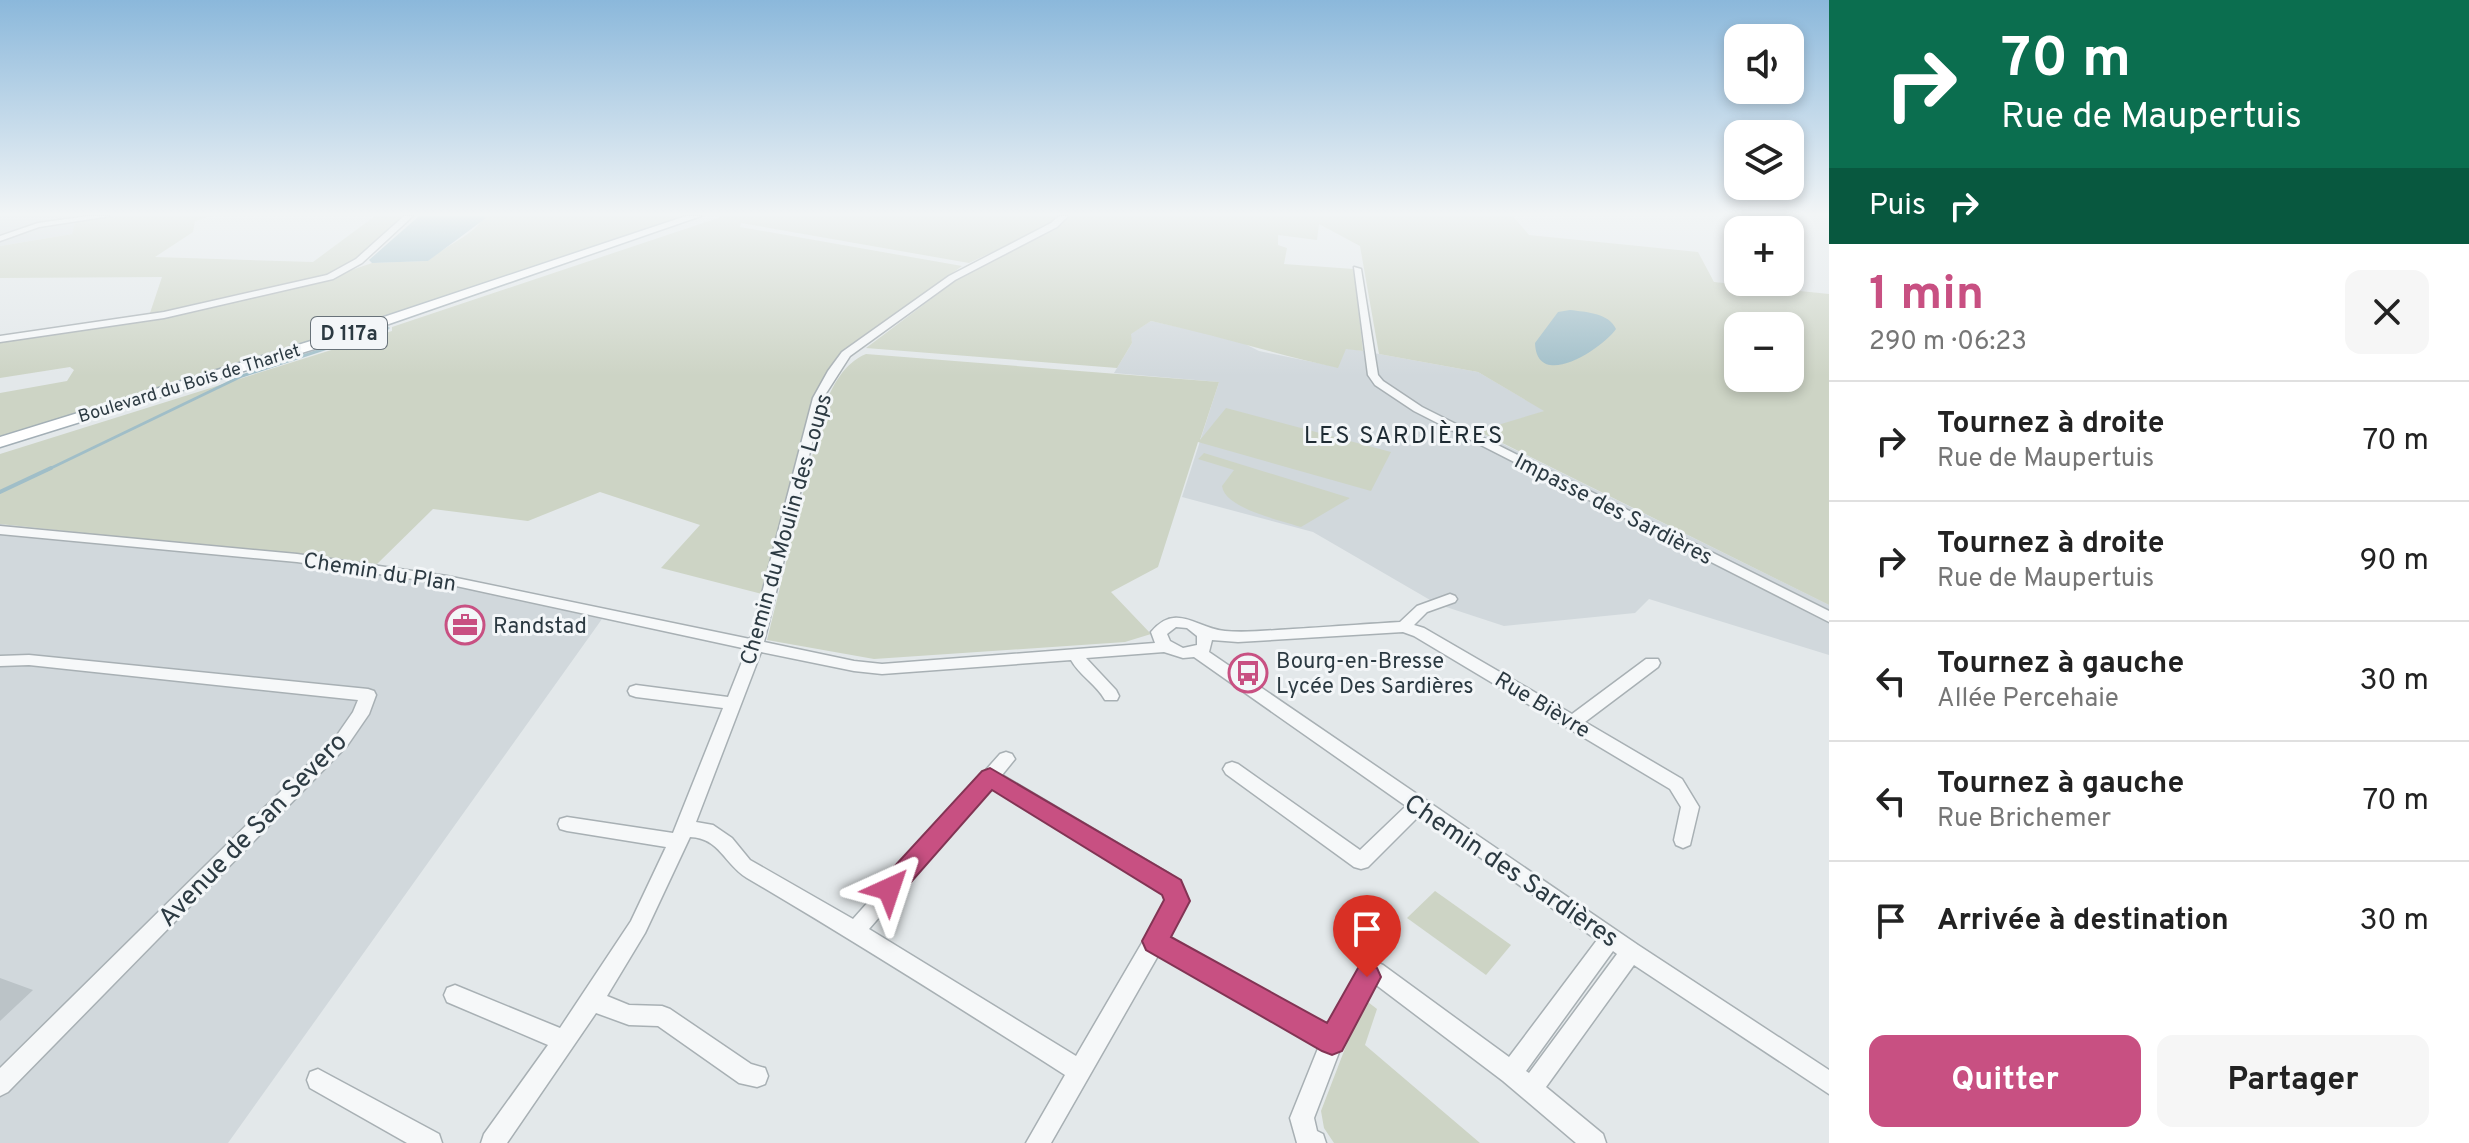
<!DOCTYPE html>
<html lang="fr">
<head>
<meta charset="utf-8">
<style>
  body { margin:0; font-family:Overpass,sans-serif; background:#f6f6f6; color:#222; height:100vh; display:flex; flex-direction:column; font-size:30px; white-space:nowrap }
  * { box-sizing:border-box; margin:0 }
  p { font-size:26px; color:#767676 }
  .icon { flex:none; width:44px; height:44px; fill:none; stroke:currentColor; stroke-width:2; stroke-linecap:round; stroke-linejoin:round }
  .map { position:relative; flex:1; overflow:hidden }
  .drawer { display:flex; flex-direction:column; background:#fff; width:640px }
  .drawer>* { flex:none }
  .banner { background:#0b6e4f; color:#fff; overflow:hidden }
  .controls { position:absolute; left:1724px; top:24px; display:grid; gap:16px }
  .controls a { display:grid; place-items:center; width:80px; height:80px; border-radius:16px; background:#fff; box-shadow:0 4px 12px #0003; font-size:40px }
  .pin { position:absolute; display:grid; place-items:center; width:68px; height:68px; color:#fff; margin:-82px -34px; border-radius:50% 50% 50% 0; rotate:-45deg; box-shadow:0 0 8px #0007 }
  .pin .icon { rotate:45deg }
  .me { position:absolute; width:88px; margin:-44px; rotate:42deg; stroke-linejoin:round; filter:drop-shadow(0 0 6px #0008) }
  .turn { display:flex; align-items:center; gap:28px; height:168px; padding:0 40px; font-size:36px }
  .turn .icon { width:104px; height:104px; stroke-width:2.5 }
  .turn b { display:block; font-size:56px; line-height:68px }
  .then { display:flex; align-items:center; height:76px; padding:0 40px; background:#0003; gap:16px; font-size:30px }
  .round { display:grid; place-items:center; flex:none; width:84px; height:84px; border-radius:16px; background:#f6f6f6 }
  .headline { display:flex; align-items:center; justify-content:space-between; height:136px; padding:0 40px }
  h1 { font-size:48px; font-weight:700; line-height:60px; color:#c85082 }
  .button { display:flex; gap:16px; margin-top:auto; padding:16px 40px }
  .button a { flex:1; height:92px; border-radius:16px; background:#c85082; color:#fff; font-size:32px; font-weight:700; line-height:92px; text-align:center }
  .button a+a { background:#f6f6f6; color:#222 }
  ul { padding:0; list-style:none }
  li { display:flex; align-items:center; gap:24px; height:120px; padding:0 40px; border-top:2px solid #e0e0e0 }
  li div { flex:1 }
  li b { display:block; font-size:30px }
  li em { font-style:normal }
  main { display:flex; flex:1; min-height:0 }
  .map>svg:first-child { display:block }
</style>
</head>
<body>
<main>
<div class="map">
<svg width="1829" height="1143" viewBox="0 0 1829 1143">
  <rect width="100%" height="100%" fill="#e3e8ea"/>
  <!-- built -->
  <g fill="#d1d8dc">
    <path d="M0 216H131L75 221 72 234 0 246Z"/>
    <path d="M1151 321 1237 340 1259 351 1337 367 1346 348 1478 372 1545 411 1479 432 1829 605V655L1649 599 1635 613 1504 626 1437 604 1313 532 1182 497 1219 382 1114 373 1132 343 1130 334Z"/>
    <path d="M0 524 377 564 381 576 469 589 602 619 228 1143H0Z"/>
  </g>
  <!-- green -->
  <g fill="#cdd4c5" fill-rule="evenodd">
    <path d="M131 216H211L195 221 193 232 155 257 313 262 375 216H406L354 263 331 276 149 316 162 277 0 278V246L72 234 75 221Z"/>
    <path d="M484 216H683L298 345 0 437V393L67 381 74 370 70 367 0 378V342L184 314 305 286 372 263 428 261C444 246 477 234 484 216Z"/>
    <path d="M724 216H1061L1058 221 969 263 741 223 740 227 962 266 849 348 832 364 813 398 762 594 661 568 700 525 600 492 528 521 433 509 377 564 0 524V454L392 331V327Z"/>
    <path d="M1067 216H1513L1529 235 1698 252 1714 282 1829 294V605L1478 431 1544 411 1478 372 1379 354 1360 246 1319 224 1317 240 1278 235V245L1287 248 1284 264 1354 269 1363 351 1346 349 1338 368C1275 354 1215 335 1151 321L1131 334 1132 343 1117 368 866 348 955 281 1052 229ZM1738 326H1790V378H1738Z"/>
    <path d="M866 354 1219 382 1200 440 1226 408 1391 452 1371 491 1198 442 1158 567 1111 592 1151 634 1125 642 874 659 767 640 824 408C832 386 844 363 866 354Z"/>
    <path d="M1204 453 1350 498 1301 527C1281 520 1225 509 1222 486L1234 470 1198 459Z"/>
    <path d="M1435 891 1511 945 1486 975 1407 918Z"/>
    <path d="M1364 999 1377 1009 1365 1045 1480 1143H1334L1324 1128 1321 1111Z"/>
  </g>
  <!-- water -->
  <g fill="#a0bec8">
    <path d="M419 216H484L486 218 428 261 372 263 369 260Z"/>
    <path d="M1570 310C1586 312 1609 313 1616 329 1603 348 1537 392 1535 343L1558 312Z"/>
  </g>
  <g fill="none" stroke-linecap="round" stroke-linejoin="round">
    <!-- stream-far2 -->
    <path stroke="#a0bec8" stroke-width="2" d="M385 329 388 328"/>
    <!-- stream-far1 -->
    <path stroke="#a0bec8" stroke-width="3" d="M47 470 242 376 388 328"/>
    <!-- stream -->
    <path stroke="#a0bec8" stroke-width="4" d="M0 492 51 468"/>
  </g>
  <!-- building -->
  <path fill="#bbc3c7" d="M0 978 33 990 0 1021Z"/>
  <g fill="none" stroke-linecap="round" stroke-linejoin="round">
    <!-- minor casing -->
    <g stroke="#a8b0b4" stroke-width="3">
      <g id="minor">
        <path d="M88 216H110L39 227 0 241V236L38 223Z"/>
        <path d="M404 216H413L362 263 333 279 164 318 0 342V336L164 312 327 275 356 259Z"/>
        <path d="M1059 216H1068L1057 227 955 280 850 356 823 398 764 642 854 661 882 664 1155 643 1151 632C1176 602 1196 628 1225 631 1247 633 1271 630 1293 629 1329 627 1364 624 1400 622L1417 606 1450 594 1455 596 1457 599 1455 602 1427 612 1414 625 1424 628 1572 714 1646 659H1658L1660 663 1658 667 1585 722 1682 779 1699 807 1690 845 1683 848 1676 845 1674 840 1681 807 1670 789 1414 636 1403 632 1238 642 1212 640 1209 652 1638 945 1829 1070V1094L1634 965 1546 1087 1603 1134 1606 1143H1576L1503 1081 1375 984 1341 1047 1314 1118 1317 1131 1323 1134 1326 1143H1297L1290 1118 1319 1046 1159 954 1051 1143H1026L1065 1075C960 1008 854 941 747 878 724 864 720 838 690 837L645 933 607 996 629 1005 662 1006 670 1009 751 1064 765 1068 768 1076 765 1084 757 1087 739 1083 658 1026 629 1025 596 1013 507 1143H481L484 1134 548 1045 447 1002 444 995 447 988 455 985 560 1028 631 921 666 847 567 831 560 829 558 824 560 819 567 817 673 833 723 708 636 697 630 695 628 691 630 687 636 685 728 697 747 649 447 584 297 562 0 534V526L297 554 447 576 750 639 813 398 828 371 842 352 949 276 1051 223ZM1176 627 1187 628 1197 636V645L1183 648 1170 641 1167 634ZM761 652 854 671 882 674 1071 660C1080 676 1096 684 1105 700H1117L1119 696 1116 690 1086 658 1164 652 1183 658 1194 657 1406 806 1360 850 1238 764 1232 762 1226 764 1223 769 1226 774 1354 867 1361 869 1368 867 1420 815 1597 940 1509 1057 1383 965 1376 962 1360 970 1328 1027 1168 937 1187 901 1179 882 1168 873 1002 775 1015 759 1012 754 1006 752 1000 754 853 919 750 860 732 838 713 825 696 822ZM992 787 1154 885 1164 893 1167 900 1076 1056 869 929ZM1613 951 1617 954 1529 1073 1526 1071Z"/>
        <path d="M1354 267 1361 269 1378 375 1383 381 1422 407 1829 611V622L1414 411 1375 385 1368 375Z"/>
        <path d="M29 655 368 689 374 691 376 695 369 714 347 746 8 1092 0 1096V1068L335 738 353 712 358 700 29 665 0 666V656Z"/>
        <path d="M318 1069 439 1134 442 1143H407L310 1088 307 1080 310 1072Z"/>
      </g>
    </g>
    <!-- major casing -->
    <g stroke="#a3afb6" stroke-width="3">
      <path id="major" d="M686 216H701L337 342 0 447V437L327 336Z"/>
    </g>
    <!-- minor -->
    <use href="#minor" fill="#f6f8f9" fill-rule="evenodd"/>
    <!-- major -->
    <use href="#major" fill="#fff" fill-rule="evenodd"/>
  </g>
  <!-- sky -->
  <linearGradient id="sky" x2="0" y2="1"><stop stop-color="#8bb8db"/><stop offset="0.57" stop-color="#f2f5f6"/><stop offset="1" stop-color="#f2f5f6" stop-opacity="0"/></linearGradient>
  <rect width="1829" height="376" fill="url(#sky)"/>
  <!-- route -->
  <path fill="#c85082" stroke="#823454" stroke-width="2" d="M990 768 1181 880 1190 901 1171 937 1327 1023 1358 968 1367 964 1377 968 1381 977 1342 1051 1332 1055 1322 1051 1146 950 1142 941 1164 900 1162 895 992 790 898 897 889 900 880 897 877 889 880 882 982 771Z"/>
  <!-- icons -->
  <defs>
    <g id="office-ring" transform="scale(2)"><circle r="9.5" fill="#f3f6f8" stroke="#c85082" stroke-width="1.5"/><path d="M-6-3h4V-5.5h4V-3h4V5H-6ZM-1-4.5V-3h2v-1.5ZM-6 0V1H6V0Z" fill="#c85082"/></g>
    <g id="bus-ring" transform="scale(2)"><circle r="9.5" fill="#f3f6f8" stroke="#c85082" stroke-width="1.5"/><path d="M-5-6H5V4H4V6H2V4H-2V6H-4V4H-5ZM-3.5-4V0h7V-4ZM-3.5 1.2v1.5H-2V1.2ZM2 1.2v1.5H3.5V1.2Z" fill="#c85082"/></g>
  </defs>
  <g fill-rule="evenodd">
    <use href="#office-ring" x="465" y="625"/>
    <use href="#bus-ring" x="1248" y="673"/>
  </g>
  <g text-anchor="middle" stroke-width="6" stroke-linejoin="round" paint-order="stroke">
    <!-- far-street labels -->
    <g font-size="18" fill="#2c3a42" stroke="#f3f6f8">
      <text transform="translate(189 383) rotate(-17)" y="6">Boulevard du Bois de Tharlet</text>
    </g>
    <!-- shield labels -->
    <rect fill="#f3f6f8" stroke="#687279" stroke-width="2" x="311" y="317" width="76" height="32" rx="6"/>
    <g font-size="20" font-weight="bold" fill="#2c3a42">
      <text x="349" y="340">D 117a</text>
    </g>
    <!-- street labels -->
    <g font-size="22" fill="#2c3a42" stroke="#f3f6f8">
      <text transform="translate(1614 508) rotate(27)" y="8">Impasse des Sardières</text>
      <text transform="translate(785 529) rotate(-74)" y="8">Chemin du Moulin des Loups</text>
      <text transform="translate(380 571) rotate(9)" y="8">Chemin du Plan</text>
      <text transform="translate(1543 704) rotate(31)" y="8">Rue Bièvre</text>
    </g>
    <!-- poi labels -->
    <g font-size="22" fill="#2c3a42" stroke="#f3f6f8" text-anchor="start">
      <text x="493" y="633">Randstad</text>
      <text x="1276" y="668">Bourg-en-Bresse<tspan x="1276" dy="25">Lycée Des Sardières</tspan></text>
    </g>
    <!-- neighbourhood labels -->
    <g font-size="24" letter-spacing="2" fill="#1e2b33" stroke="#f3f6f8">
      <text x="1404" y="443">LES SARDIÈRES</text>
    </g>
    <!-- near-street labels -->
    <g font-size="26" fill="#2c3a42" stroke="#f3f6f8">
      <text transform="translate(252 829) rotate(-46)" y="9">Avenue de San Severo</text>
      <text transform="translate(1512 870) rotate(34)" y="9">Chemin des Sardières</text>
    </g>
  </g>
</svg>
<div class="controls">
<a><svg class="icon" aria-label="sound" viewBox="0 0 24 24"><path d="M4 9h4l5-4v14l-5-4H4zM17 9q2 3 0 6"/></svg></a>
<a><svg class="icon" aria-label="layers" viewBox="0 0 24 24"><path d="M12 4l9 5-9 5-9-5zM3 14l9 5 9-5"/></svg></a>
<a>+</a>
<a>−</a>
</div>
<div class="pin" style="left:1367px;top:977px;background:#d93025"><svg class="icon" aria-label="arrive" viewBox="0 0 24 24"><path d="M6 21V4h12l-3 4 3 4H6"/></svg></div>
<svg class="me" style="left:889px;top:889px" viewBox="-20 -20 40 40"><path d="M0-17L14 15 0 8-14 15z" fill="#c85082" stroke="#fff" stroke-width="4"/></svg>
</div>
<section class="drawer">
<div class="banner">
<div class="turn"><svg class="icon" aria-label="right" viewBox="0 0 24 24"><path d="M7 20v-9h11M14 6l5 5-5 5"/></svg><div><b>70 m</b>Rue de Maupertuis</div></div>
<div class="then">Puis<svg class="icon" aria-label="right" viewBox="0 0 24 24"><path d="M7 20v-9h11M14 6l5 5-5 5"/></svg></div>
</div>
<div class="headline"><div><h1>1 min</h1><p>290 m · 06:23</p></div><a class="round"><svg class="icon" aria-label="close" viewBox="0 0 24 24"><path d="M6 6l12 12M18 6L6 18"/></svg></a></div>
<ul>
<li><svg class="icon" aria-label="right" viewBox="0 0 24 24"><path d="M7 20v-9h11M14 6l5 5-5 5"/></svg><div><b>Tournez à droite</b><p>Rue de Maupertuis</p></div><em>70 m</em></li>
<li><svg class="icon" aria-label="right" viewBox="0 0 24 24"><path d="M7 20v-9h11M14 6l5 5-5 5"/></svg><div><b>Tournez à droite</b><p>Rue de Maupertuis</p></div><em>90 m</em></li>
<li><svg class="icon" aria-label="left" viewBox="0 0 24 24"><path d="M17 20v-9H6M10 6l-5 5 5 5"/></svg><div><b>Tournez à gauche</b><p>Allée Percehaie</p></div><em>30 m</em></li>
<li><svg class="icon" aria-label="left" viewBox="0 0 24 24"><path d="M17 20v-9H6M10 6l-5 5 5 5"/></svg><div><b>Tournez à gauche</b><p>Rue Brichemer</p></div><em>70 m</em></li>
<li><svg class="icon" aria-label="arrive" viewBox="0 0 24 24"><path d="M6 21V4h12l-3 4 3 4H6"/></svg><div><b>Arrivée à destination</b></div><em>30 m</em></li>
</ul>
<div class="button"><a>Quitter</a><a>Partager</a></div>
</section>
</main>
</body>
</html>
